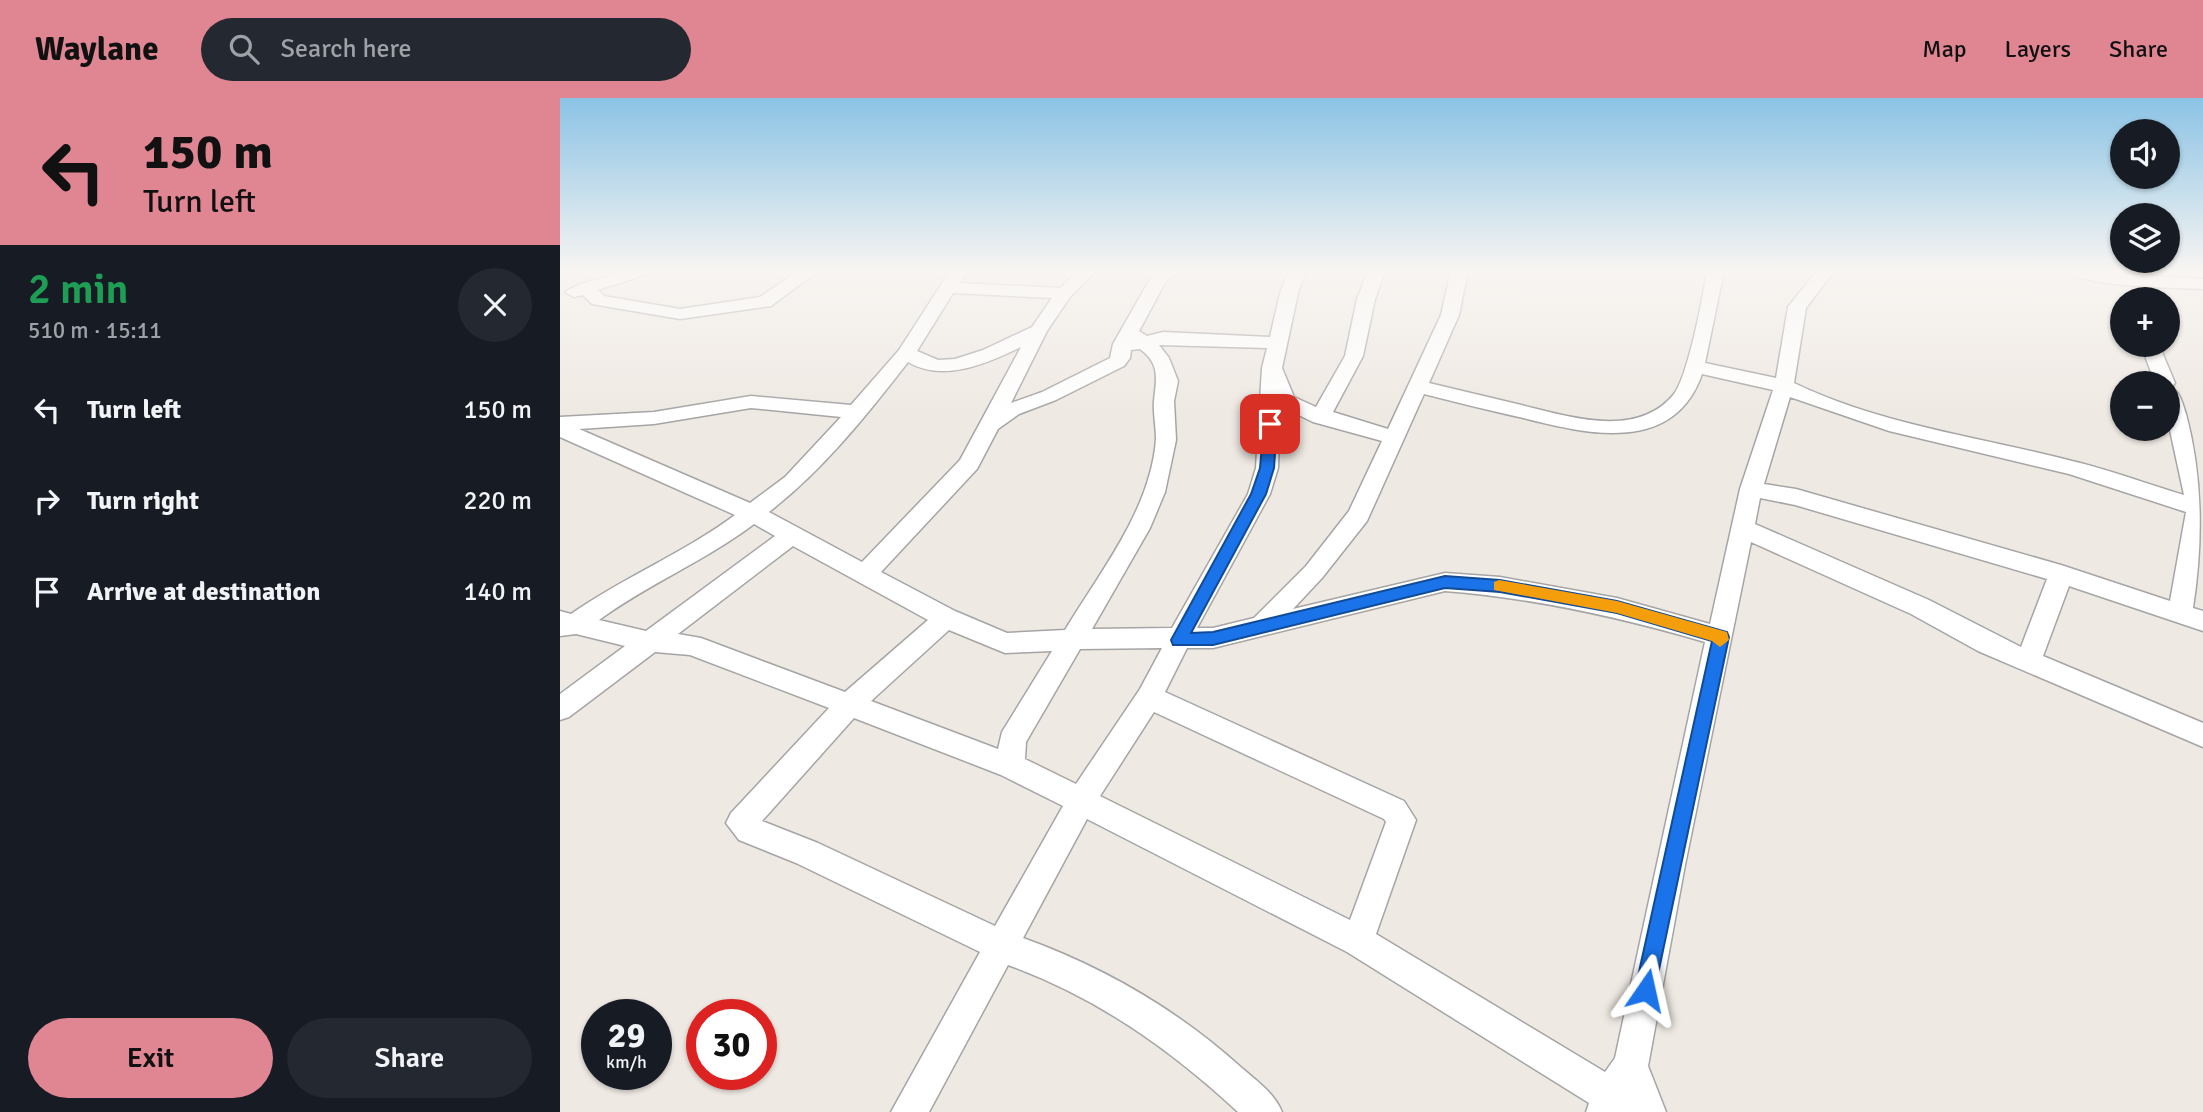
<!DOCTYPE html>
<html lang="en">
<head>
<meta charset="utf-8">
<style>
  body { margin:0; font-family:Signika,sans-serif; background:#242831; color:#f1f3f6; height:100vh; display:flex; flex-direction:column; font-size:26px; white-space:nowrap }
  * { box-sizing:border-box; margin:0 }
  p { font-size:23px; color:#9ea1a6 }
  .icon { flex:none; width:38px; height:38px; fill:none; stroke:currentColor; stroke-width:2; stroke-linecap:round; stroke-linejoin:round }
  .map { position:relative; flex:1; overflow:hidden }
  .drawer { display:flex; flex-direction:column; background:#171b24; width:560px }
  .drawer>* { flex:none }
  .hud { background:#e08693; color:#111; overflow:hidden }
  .tools { position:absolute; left:1550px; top:21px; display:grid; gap:14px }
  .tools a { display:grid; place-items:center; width:70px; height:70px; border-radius:50%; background:#171b24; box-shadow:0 2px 5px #0004; font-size:35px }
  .speed { position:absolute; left:21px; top:901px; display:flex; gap:14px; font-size:35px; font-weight:700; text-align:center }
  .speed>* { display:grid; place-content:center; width:91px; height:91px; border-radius:50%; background:#171b24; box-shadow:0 2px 5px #0004; line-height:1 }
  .speed small { font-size:18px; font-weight:400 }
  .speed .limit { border:10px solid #d22; background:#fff; color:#111 }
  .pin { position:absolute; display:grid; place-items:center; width:60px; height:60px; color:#fff; margin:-30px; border-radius:14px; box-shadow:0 4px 10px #0006 }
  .me { position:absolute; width:77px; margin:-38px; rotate:11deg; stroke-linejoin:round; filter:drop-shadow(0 0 5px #0008) }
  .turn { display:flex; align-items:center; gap:24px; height:147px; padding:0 28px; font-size:32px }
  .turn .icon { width:91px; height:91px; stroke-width:2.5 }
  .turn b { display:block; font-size:49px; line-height:60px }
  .round { display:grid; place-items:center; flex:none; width:74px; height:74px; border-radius:37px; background:#242831 }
  .headline { display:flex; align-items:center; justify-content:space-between; height:119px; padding:0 28px }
  h1 { font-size:42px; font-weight:600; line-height:52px; color:#1e9e55 }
  .primary-button { display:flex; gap:14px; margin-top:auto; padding:14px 28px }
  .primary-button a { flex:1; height:80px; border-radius:42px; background:#e08693; color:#111; font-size:28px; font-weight:600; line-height:80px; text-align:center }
  .primary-button a+a { background:#242831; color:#f1f3f6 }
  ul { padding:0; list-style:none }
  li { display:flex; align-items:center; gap:21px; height:91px; padding:0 28px }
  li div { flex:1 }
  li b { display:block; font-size:26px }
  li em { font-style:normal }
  header { display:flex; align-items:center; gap:42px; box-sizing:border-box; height:98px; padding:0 35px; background:#e08693; color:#111 }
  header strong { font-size:33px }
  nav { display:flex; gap:38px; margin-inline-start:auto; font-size:24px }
  .search { width:490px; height:63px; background:#242831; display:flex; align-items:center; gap:18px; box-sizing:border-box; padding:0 24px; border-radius:38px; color:#9ea1a6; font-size:26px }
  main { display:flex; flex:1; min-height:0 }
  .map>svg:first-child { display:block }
</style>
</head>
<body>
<header>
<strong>Waylane</strong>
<div class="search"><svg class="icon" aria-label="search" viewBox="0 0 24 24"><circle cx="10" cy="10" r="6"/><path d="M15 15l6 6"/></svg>Search here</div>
<nav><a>Map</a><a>Layers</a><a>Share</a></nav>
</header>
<main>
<section class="drawer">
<div class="hud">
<div class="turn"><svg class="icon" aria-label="left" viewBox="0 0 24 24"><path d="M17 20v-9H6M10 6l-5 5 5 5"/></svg><div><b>150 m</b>Turn left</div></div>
</div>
<div class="headline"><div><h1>2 min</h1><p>510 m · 15:11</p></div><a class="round"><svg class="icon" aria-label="close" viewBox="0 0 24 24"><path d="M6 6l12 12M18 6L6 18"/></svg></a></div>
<ul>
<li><svg class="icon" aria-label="left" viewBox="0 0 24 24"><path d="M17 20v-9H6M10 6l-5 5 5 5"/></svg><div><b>Turn left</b></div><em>150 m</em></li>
<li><svg class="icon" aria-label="right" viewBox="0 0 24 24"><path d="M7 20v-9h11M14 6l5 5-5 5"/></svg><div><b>Turn right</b></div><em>220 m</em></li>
<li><svg class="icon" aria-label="arrive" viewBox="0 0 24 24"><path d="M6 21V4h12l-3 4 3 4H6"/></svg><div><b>Arrive at destination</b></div><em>140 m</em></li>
</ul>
<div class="primary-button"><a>Exit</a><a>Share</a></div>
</section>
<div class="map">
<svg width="1643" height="1014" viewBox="0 0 1643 1014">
  <rect width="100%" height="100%" fill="#efe9e3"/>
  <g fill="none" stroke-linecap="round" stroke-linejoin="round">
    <!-- minor casing -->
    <g stroke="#a5a5a5" stroke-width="3">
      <g id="minor">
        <path d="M68 173H96L38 192 44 198 120 211 200 199 238 173H258L211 208 120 221 32 206 23 197 14 199 5 194 20 186Z"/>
        <path d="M390 173H407L400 185 500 190 518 173H536L510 199 487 233 451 305 482 294 550 260 553 246 593 176 623 173 606 183 579 233 587 238 603 234 710 239 720 195 729 173H746L738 195 722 270 734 299 756 309 785 258 797 201 808 173H825L815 201 803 258 773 314 828 331 881 217 891 173H908L899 217 869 285C898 292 928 299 957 306 1005 317 1076 343 1114 296 1128 278 1143 199 1147 173H1164L1145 265 1216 280 1228 209 1257 173H1274L1246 210 1234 285C1321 327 1420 339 1512 363 1550 372 1587 386 1624 397L1608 323V285H1595L1581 247H1599L1615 285 1611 290C1620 293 1623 307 1626 316 1643 380 1643 445 1633 510L1643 513V533L1509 488 1483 558 1643 625V649L1418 553 1351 516 1191 444 1125 767 1088 968 1106 1014H1026L1029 1005 787 854 527 721 463 840C544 869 619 913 683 971 698 984 714 995 722 1014H678C609 950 536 899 448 867L369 1014H331L420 854 236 765 179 742 166 725 171 715 269 610 130 557 95 554 9 619 0 622V596L65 548 16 536 0 538V513L11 516C64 479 124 455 175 417L0 339V319L94 314 191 298 291 307 339 252ZM393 195 492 200 472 229 423 252 395 261 378 262 357 253ZM599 247 707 250 702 270 696 370 688 396 612 530 532 531 590 430 605 394 616 342 614 303 618 283 609 260ZM461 249 400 362 302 464 209 414C263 372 306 318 348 264 384 285 428 265 461 249ZM580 251C601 266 596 282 594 303 593 316 596 328 596 341 591 411 540 474 505 532L447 535 395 513 321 474 417 371 438 331 459 316 496 302 564 268 570 260 571 252ZM1142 276 1213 292 1180 391 1150 526 1057 500 940 479 885 475 733 511 762 480 807 423 864 296C896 304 927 312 959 319 1023 335 1113 359 1142 276ZM1230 299 1329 333 1509 376 1626 414 1610 503 1501 467 1236 391 1204 386ZM720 308 753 324 822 343 789 413 746 468 694 520 653 530H637L710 396 718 370ZM191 310 281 319 225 379 190 405 19 331 94 326ZM1200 400 1235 407 1487 481 1461 549 1369 502 1195 426ZM194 426 215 438 86 533 39 522C88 486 145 463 194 426ZM233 448 368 522 285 594 141 540 118 536ZM885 493C974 500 1059 519 1145 544L1055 960 1045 974 816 836 856 722 844 703 605 594 627 550H653ZM389 532 445 555 492 553 442 634 438 651 311 603ZM602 550 580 591 516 686 465 661 466 644 520 551ZM594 614 824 721 826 724 790 822 540 698ZM294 620 441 677 503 708 435 828 258 745 202 723Z"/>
        <path d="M1507 173 1643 181V191C1617 190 1523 189 1507 173Z"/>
      </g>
    </g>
    <!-- minor -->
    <use href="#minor" fill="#fff" fill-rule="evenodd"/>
  </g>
  <!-- sky -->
  <linearGradient id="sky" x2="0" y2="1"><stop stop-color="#8bc3e5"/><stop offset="0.55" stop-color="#f8f5f2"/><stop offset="1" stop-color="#f8f5f2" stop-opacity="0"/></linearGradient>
  <rect width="1643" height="315" fill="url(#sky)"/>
  <!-- route -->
  <path fill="#1a73e8" stroke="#114b97" stroke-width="2" d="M710 321 717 326 714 370 706 396 631 535 653 534 885 478 940 482 1057 503 1167 534 1169 539 1093 900 1086 903 1078 900 1075 892 1152 543 1057 515 940 494 885 490 653 547H613L611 542 691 396 700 370 704 326Z"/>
  <!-- slow -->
  <path fill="#f59e0b" d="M939 482 1057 503 1167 534 1169 542 1160 549 1152 543 1057 515 934 492V484Z"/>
</svg>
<div class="tools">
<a><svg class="icon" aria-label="sound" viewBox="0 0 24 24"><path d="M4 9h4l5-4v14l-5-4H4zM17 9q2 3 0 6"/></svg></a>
<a><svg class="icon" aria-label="layers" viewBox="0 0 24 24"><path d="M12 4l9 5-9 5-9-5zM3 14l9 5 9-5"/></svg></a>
<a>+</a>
<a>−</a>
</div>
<div class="speed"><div>29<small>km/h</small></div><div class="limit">30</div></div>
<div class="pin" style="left:710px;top:326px;background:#d93025"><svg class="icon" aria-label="arrive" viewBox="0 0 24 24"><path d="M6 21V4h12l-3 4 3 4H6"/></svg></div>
<svg class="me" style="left:1086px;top:892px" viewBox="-20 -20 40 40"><path d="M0-17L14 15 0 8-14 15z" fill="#1a73e8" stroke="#fff" stroke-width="4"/></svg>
</div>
</main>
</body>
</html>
